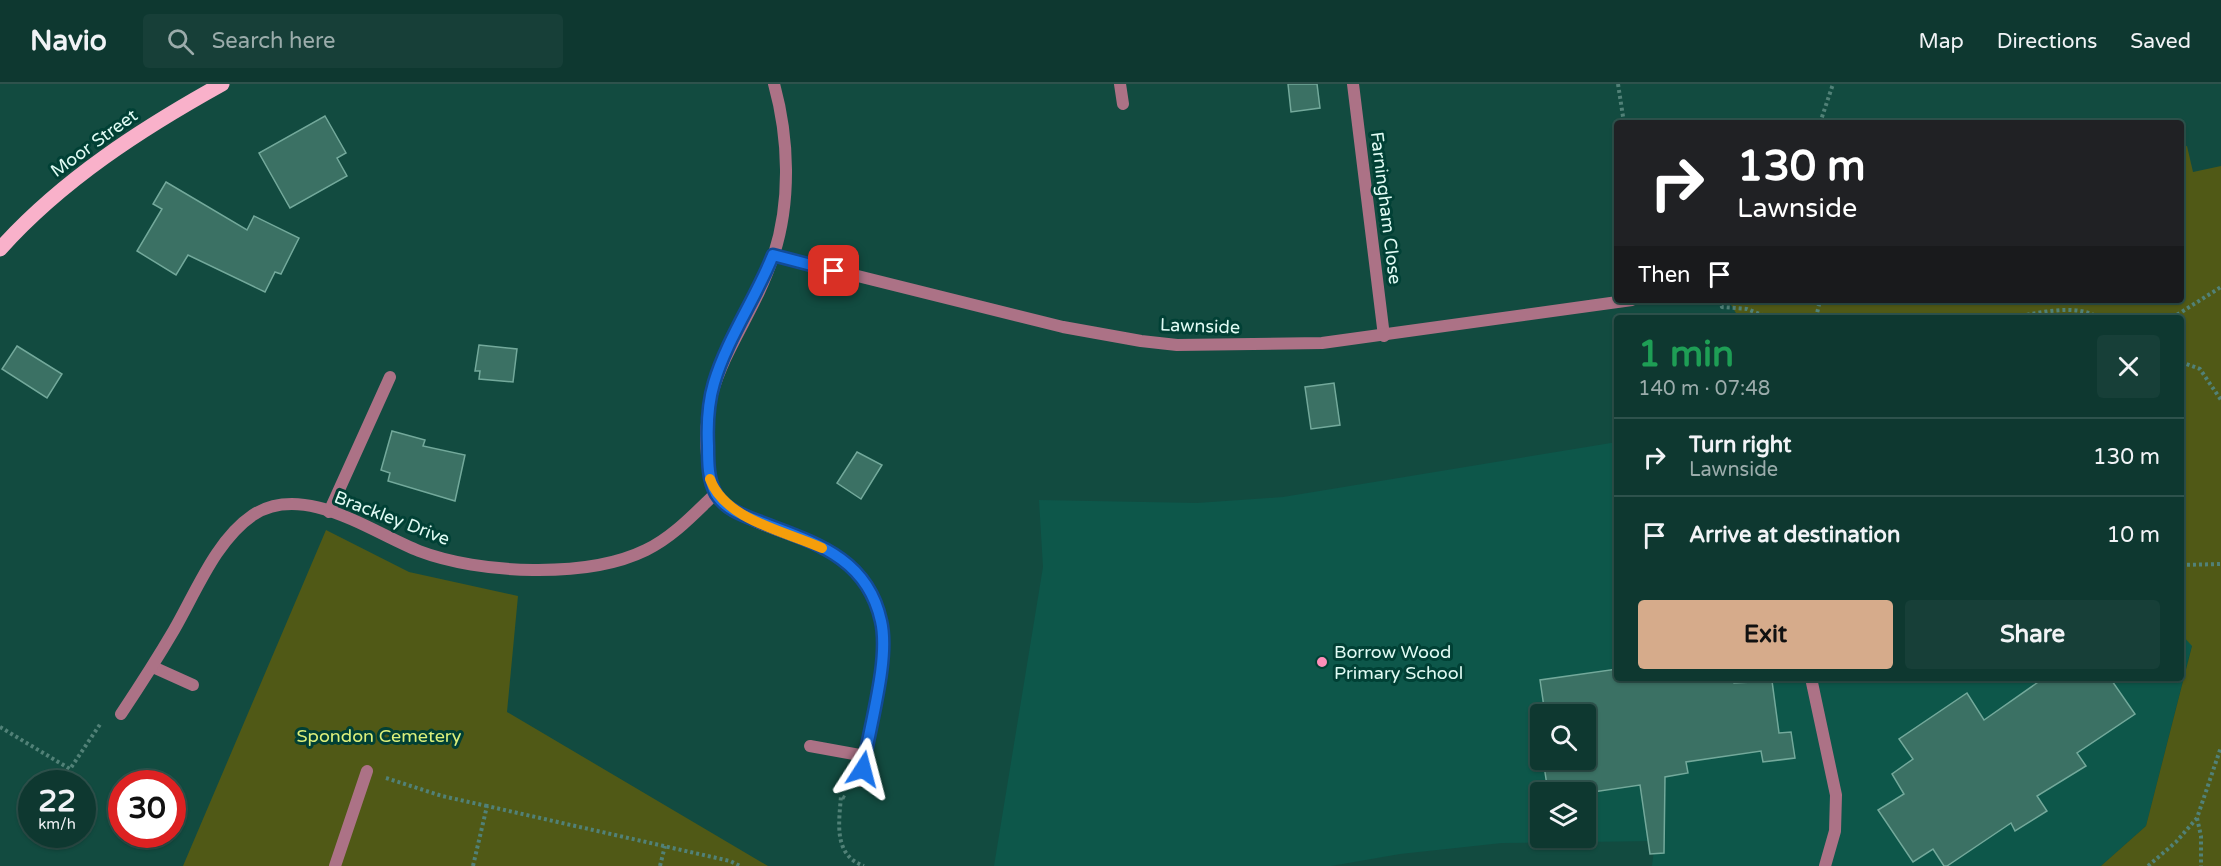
<!DOCTYPE html>
<html lang="en">
<head>
<meta charset="utf-8">
<style>
  body { margin:0; font-family:"Varela Round",sans-serif; background:#173f38; color:#f1f3f6; height:100vh; display:flex; flex-direction:column; font-size:22px; white-space:nowrap }
  * { box-sizing:border-box; margin:0 }
  p { font-size:20px; color:#9bacab }
  .icon { flex:none; width:33px; height:33px; fill:none; stroke:currentColor; stroke-width:2; stroke-linecap:round; stroke-linejoin:round }
  .map { position:relative; flex:1; overflow:hidden }
  .drawer { position:absolute; left:1614px; top:231px; width:570px; height:366px; display:flex; flex-direction:column; background:#0e3830; border-radius:6px; box-shadow:0 2px 4px #0004,0 0 0 2px #2e524c }
  .drawer>* { flex:none }
  .hud { position:absolute; left:1614px; top:36px; width:570px; height:183px; border-radius:6px; box-shadow:0 2px 4px #0004,0 0 0 2px #2e524c; background:#202124; color:#fff; overflow:hidden }
  .fabs { position:absolute; left:1530px; top:620px; display:grid; gap:12px }
  .fabs a { display:grid; place-items:center; width:66px; height:66px; border-radius:6px; background:#0e3830; box-shadow:0 2px 4px #0004,0 0 0 2px #2e524c; font-size:30px }
  .speed { position:absolute; left:18px; top:686px; display:flex; gap:12px; font-size:30px; font-weight:700; text-align:center }
  .speed>* { display:grid; place-content:center; width:78px; height:78px; border-radius:50%; background:#0e3830; box-shadow:0 2px 4px #0004,0 0 0 2px #2e524c; line-height:1 }
  .speed small { font-size:15px; font-weight:400 }
  .speed .limit { border:9px solid #d22; background:#fff; color:#111 }
  .pin { position:absolute; display:grid; place-items:center; width:51px; height:51px; color:#fff; margin:-26px; border-radius:12px; box-shadow:0 3px 9px #0006 }
  .me { position:absolute; width:66px; margin:-33px; rotate:9deg; stroke-linejoin:round; filter:drop-shadow(0 0 4px #0008) }
  .turn { display:flex; align-items:center; gap:21px; height:126px; padding:0 24px; font-size:27px }
  .turn .icon { width:78px; height:78px; stroke-width:2.5 }
  .turn b { display:block; font-size:42px; line-height:51px }
  .then { display:flex; align-items:center; height:57px; padding:0 24px; background:#0003; gap:12px; font-size:22px }
  .round { display:grid; place-items:center; flex:none; width:63px; height:63px; border-radius:6px; background:#173f38 }
  .headline { display:flex; align-items:center; justify-content:space-between; height:102px; padding:0 24px }
  h1 { font-size:36px; font-weight:700; line-height:45px; color:#1e9e55 }
  .cta { display:flex; gap:12px; margin-top:auto; padding:12px 24px }
  .cta a { flex:1; height:69px; border-radius:6px; background:#d6ab8b; color:#111; font-size:24px; font-weight:700; line-height:69px; text-align:center }
  .cta a+a { background:#173f38; color:#f1f3f6 }
  ul { padding:0; list-style:none }
  li { display:flex; align-items:center; gap:18px; height:78px; padding:0 24px; border-top:2px solid #2e524c }
  li div { flex:1 }
  li b { display:block; font-size:22px }
  li em { font-style:normal }
  header { display:flex; align-items:center; gap:36px; box-sizing:border-box; height:84px; padding:0 30px; background:#0e3830; border-bottom:2px solid #2e524c }
  header strong { font-size:28px }
  nav { display:flex; gap:33px; margin-inline-start:auto; font-size:21px }
  .search { width:420px; height:54px; background:#173f38; display:flex; align-items:center; gap:15px; box-sizing:border-box; padding:0 21px; border-radius:6px; color:#9bacab; font-size:22px }
  .map>svg:first-child { display:block }
</style>
</head>
<body>
<header>
<strong>Navio</strong>
<div class="search"><svg class="icon" aria-label="search" viewBox="0 0 24 24"><circle cx="10" cy="10" r="6"/><path d="M15 15l6 6"/></svg>Search here</div>
<nav><a>Map</a><a>Directions</a><a>Saved</a></nav>
</header>
<div class="map">
<svg width="2221" height="782" viewBox="0 0 2221 782">
  <rect width="100%" height="100%" fill="#124b40"/>
  <!-- built -->
  <path fill="#0d574a" fill-rule="evenodd" d="M1617 358V594H2181V550L2192 561 2146 742 2101 782H1652L1655 757 1502 759 1400 770 1331 782H994L1043 483 1039 416 1197 419 1283 413ZM1540 630H1586V675H1540ZM1540 708H1586V753H1540Z"/>
  <!-- green -->
  <g fill="#505916">
    <path d="M2187 62 2193 88 2221 82V782H2101L2146 742 2192 562 2181 550V234H1739L1728 216H2181V63Z"/>
    <path d="M326 446 409 488 518 512 507 628 768 782H183Z"/>
  </g>
  <!-- building -->
  <g fill="#3b7164" stroke="#73a99b" stroke-width="1.5">
    <path d="M1288 0H1317L1320 24 1291 28Z"/>
    <path d="M325 32 346 69 337 74 347 92 290 124 259 69Z"/>
    <path d="M166 98 247 146 254 132 299 154 281 190 275 188 265 208 188 171 176 191 137 167 162 125 153 120Z"/>
    <path d="M479 261 517 265 513 298 479 295 480 287H475Z"/>
    <path d="M17 262 62 290 47 314 2 285Z"/>
    <path d="M1334 299 1340 341 1311 345 1305 303Z"/>
    <path d="M392 347 425 356 423 362 465 371 455 417 388 397 390 389 381 386Z"/>
    <path d="M857 368 882 381 861 415 837 399Z"/>
    <path d="M1617 585V594H1733L1734 599 1772 597 1779 649 1791 648 1795 674 1763 678 1761 667 1686 678 1688 689 1665 693 1664 769 1650 770 1640 701 1586 709 1548 708 1543 675H1586V630H1545L1540 596Z"/>
    <path d="M2044 594H2110L2135 630 2077 669 2086 682 2037 712 2047 727 2015 747 2011 739 1947 782H1944L1933 765 1913 778 1878 726 1904 710 1892 690 1913 675 1899 655 1967 609 1984 636Z"/>
  </g>
  <g fill="none" stroke-linecap="round" stroke-linejoin="round">
    <!-- path -->
    <g stroke="#518177" stroke-width="4" stroke-dasharray="3 3" stroke-linecap="butt">
      <path d="M1618 0 1624 39"/>
      <path d="M1820 39 1833 0"/>
      <path d="M1720 216 1722 223 1747 225 1770 234"/>
      <path d="M1816 234 1820 216"/>
      <path d="M2009 234C2036 230 2075 218 2099 234"/>
      <path d="M2172 234 2221 203"/>
      <path d="M2181 278 2200 285 2221 316"/>
      <path d="M2181 481 2221 480"/>
      <path d="M0 643 70 685 101 639"/>
      <path d="M386 694 442 712 487 722"/>
      <path d="M845 714 841 712C839 739 833 771 864 782"/>
      <path d="M2197 734 2201 752V782"/>
      <path d="M473 782 487 722 730 777 740 782"/>
      <path d="M660 782 665 762"/>
      <path d="M2148 782 2176 758 2197 734 2221 663"/>
    </g>
    <!-- service -->
    <g stroke="#ac7286" stroke-width="12">
      <path d="M1811 594 1836 711 1835 747 1825 782"/>
      <path d="M335 782 367 687"/>
    </g>
    <!-- minor -->
    <g stroke="#ac7286" stroke-width="12">
      <path d="M774 0C789 54 791 117 774 170 747 254 691 294 710 393 724 464 873 432 883 549 887 588 867 656 861 697"/>
      <path d="M1120 0 1123 20"/>
      <path d="M1353 0 1384 252"/>
      <path d="M773 171 1063 243 1141 257 1177 261 1322 259 1632 216"/>
      <path d="M329 428 390 293"/>
      <path d="M153 583 193 601"/>
      <path d="M121 630C139 603 157 575 174 546 196 508 216 456 253 431 304 398 371 448 419 467 479 490 587 495 646 466 673 453 694 430 716 409"/>
      <path d="M810 662 865 672"/>
    </g>
    <!-- primary -->
    <path stroke="#f9b1ca" stroke-width="15" d="M0 165C62 96 141 45 222 0"/>
  </g>
  <g fill="none" stroke-linecap="round" stroke-linejoin="round">
    <!-- route casing -->
    <g stroke="#114b97" stroke-width="15">
      <path id="route" d="M834 187 773 171C756 214 727 255 714 299 708 319 707 341 708 362 708 378 708 396 716 410 725 425 742 431 758 437 812 458 867 472 881 537 890 576 869 643 863 685"/>
    </g>
    <!-- route -->
    <use href="#route" stroke="#1a73e8" stroke-width="10"/>
    <!-- slow -->
    <path stroke="#f59e0b" stroke-width="10" d="M710 395C725 436 785 447 822 464"/>
  </g>
  <!-- markers -->
  <circle fill="#ff8eb9" stroke="#014035" stroke-width="2" cx="1322" cy="578" r="6"/>
  <g text-anchor="middle" stroke-width="6" stroke-linejoin="round" paint-order="stroke">
    <!-- street labels -->
    <g font-size="18" fill="#e0fbf4" stroke="#014035">
      <text transform="translate(94 59) rotate(-36)" y="6">Moor Street</text>
      <text transform="translate(1386 124) rotate(83)" y="6">Farningham Close</text>
      <text transform="translate(1200 242) rotate(2)" y="6">Lawnside</text>
      <text transform="translate(392 434) rotate(21)" y="6">Brackley Drive</text>
    </g>
    <!-- poi labels -->
    <g font-size="18" fill="#e0fbf4" stroke="#014035" text-anchor="start">
      <text x="1334" y="574">Borrow Wood<tspan x="1334" dy="21">Primary School</tspan></text>
    </g>
    <!-- park labels -->
    <g font-size="18" fill="#ddf07b" stroke="#014035">
      <text x="379" y="658">Spondon Cemetery</text>
    </g>
  </g>
</svg>
<div class="fabs">
<a><svg class="icon" aria-label="search" viewBox="0 0 24 24"><circle cx="10" cy="10" r="6"/><path d="M15 15l6 6"/></svg></a>
<a><svg class="icon" aria-label="layers" viewBox="0 0 24 24"><path d="M12 4l9 5-9 5-9-5zM3 14l9 5 9-5"/></svg></a>
</div>
<div class="speed"><div>22<small>km/h</small></div><div class="limit">30</div></div>
<div class="pin" style="left:834px;top:187px;background:#d93025"><svg class="icon" aria-label="arrive" viewBox="0 0 24 24"><path d="M6 21V4h12l-3 4 3 4H6"/></svg></div>
<svg class="me" style="left:863px;top:685px" viewBox="-20 -20 40 40"><path d="M0-17L14 15 0 8-14 15z" fill="#1a73e8" stroke="#fff" stroke-width="4"/></svg>
<div class="hud">
<div class="turn"><svg class="icon" aria-label="right" viewBox="0 0 24 24"><path d="M7 20v-9h11M14 6l5 5-5 5"/></svg><div><b>130 m</b>Lawnside</div></div>
<div class="then">Then<svg class="icon" aria-label="arrive" viewBox="0 0 24 24"><path d="M6 21V4h12l-3 4 3 4H6"/></svg></div>
</div>
<section class="drawer">
<div class="headline"><div><h1>1 min</h1><p>140 m · 07:48</p></div><a class="round"><svg class="icon" aria-label="close" viewBox="0 0 24 24"><path d="M6 6l12 12M18 6L6 18"/></svg></a></div>
<ul>
<li><svg class="icon" aria-label="right" viewBox="0 0 24 24"><path d="M7 20v-9h11M14 6l5 5-5 5"/></svg><div><b>Turn right</b><p>Lawnside</p></div><em>130 m</em></li>
<li><svg class="icon" aria-label="arrive" viewBox="0 0 24 24"><path d="M6 21V4h12l-3 4 3 4H6"/></svg><div><b>Arrive at destination</b></div><em>10 m</em></li>
</ul>
<div class="cta"><a>Exit</a><a>Share</a></div>
</section>
</div>
</body>
</html>
